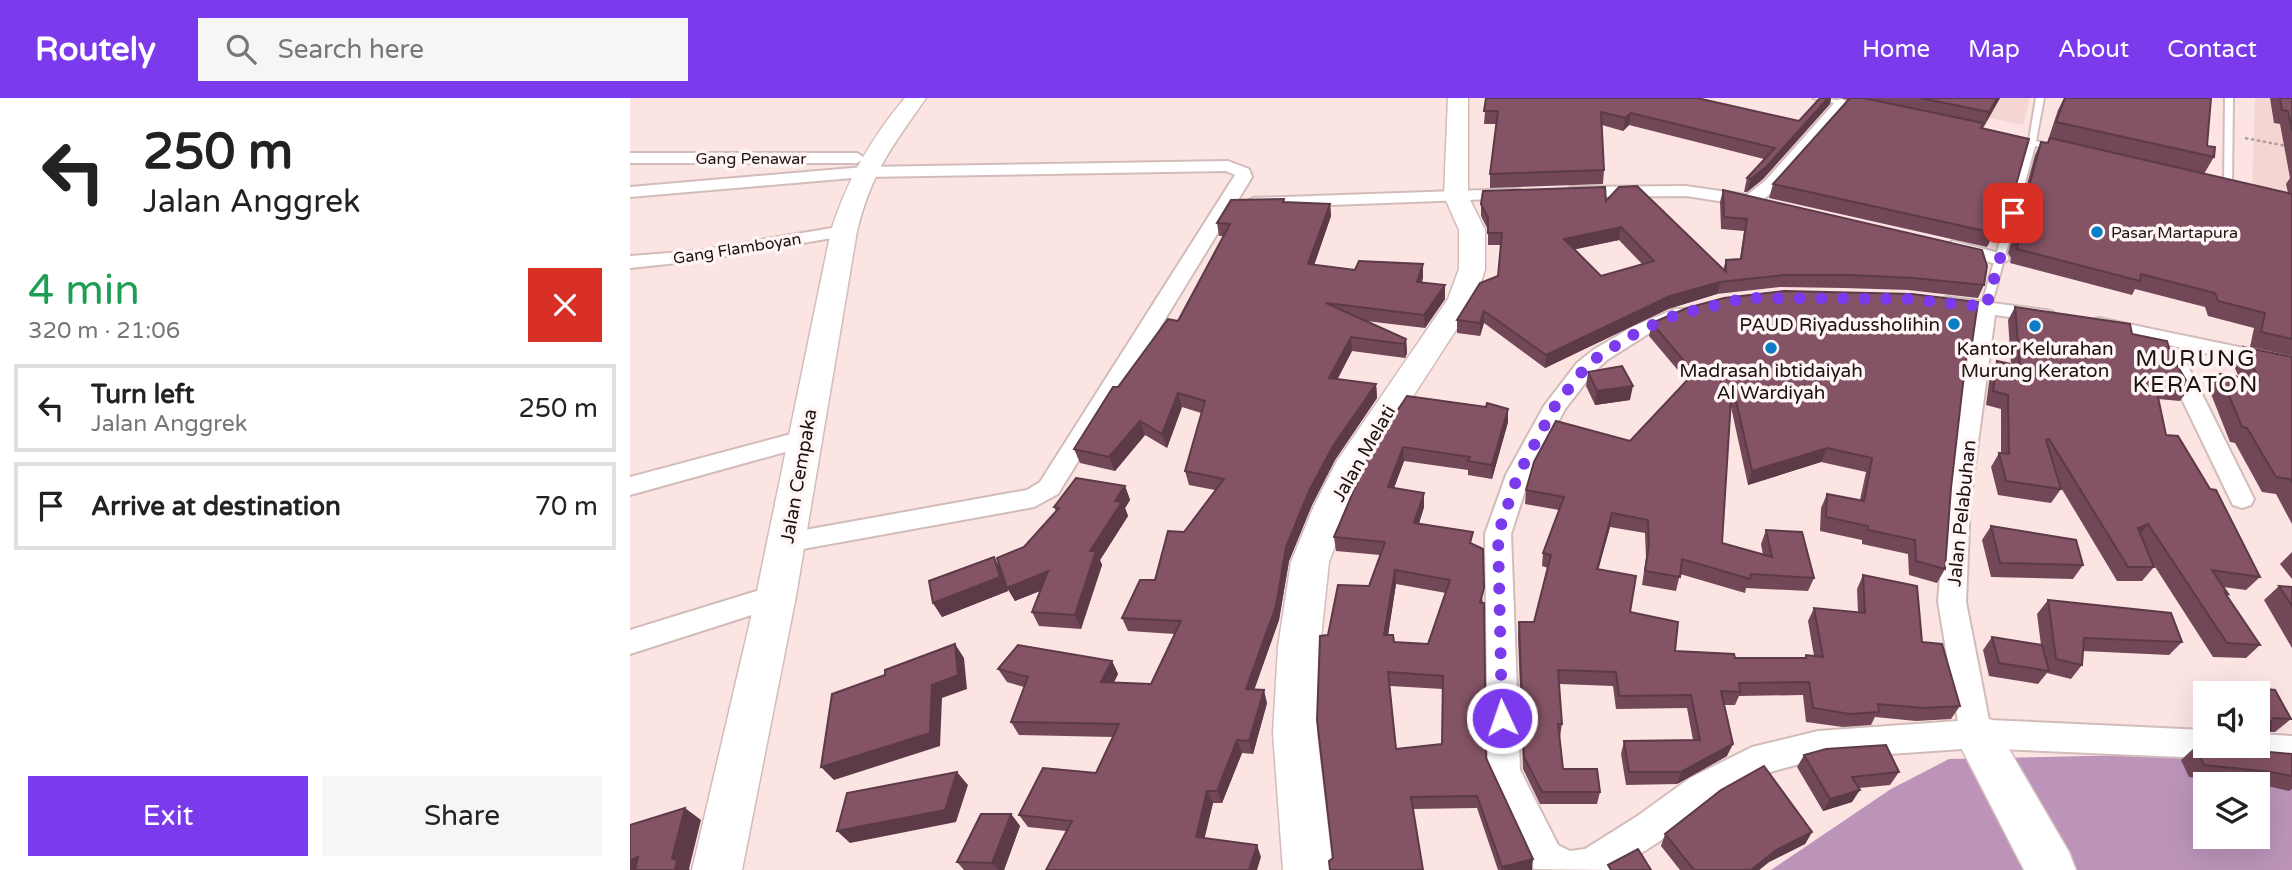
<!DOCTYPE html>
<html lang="en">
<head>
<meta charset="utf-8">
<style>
  body { margin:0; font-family:"Varela Round",sans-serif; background:#f6f6f6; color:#222; height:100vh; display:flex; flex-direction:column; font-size:26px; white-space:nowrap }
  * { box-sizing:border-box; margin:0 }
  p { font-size:23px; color:#767676 }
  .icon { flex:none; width:38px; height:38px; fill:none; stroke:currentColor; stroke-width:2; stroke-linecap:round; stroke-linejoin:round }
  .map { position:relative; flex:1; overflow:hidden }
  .details { display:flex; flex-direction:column; background:#fff; width:630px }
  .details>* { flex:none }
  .hud { background:#fff; color:#222; overflow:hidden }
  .controls { position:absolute; left:1563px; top:583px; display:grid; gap:14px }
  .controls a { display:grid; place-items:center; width:77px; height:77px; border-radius:0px; background:#fff; box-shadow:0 7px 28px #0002; font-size:35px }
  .pin { position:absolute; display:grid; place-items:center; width:60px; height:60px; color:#fff; margin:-30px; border-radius:14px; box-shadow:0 4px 10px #0006 }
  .me { position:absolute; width:77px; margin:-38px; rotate:357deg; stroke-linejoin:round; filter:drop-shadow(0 0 5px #0008) }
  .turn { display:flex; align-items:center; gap:24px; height:147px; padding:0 28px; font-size:32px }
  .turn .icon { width:91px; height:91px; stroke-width:2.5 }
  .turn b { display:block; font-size:49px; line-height:60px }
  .round { display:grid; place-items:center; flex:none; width:74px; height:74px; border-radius:0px; background:#f6f6f6 }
  .headline { display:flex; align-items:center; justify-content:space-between; height:119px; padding:0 28px }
  h1 { font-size:42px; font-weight:600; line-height:52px; color:#1e9e55 }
  .primary-button { display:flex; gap:14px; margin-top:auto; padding:14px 28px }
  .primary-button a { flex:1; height:80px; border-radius:0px; background:#7c3aed; color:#fff; font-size:28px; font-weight:600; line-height:80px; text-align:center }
  .primary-button a+a { background:#f6f6f6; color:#222 }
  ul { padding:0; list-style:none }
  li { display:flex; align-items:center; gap:21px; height:88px; margin:0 14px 10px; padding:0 14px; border:4px solid #e0e0e0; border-radius:0px }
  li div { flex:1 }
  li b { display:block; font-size:26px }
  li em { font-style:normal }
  header { display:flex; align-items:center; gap:42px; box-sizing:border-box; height:98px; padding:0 35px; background:#7c3aed; color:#fff }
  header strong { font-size:33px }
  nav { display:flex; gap:38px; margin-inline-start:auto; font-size:24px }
  .search { width:490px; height:63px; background:#f6f6f6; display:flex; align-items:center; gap:18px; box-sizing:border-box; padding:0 24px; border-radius:0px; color:#767676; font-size:26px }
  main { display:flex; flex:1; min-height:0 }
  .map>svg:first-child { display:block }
</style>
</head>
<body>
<header>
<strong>Routely</strong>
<div class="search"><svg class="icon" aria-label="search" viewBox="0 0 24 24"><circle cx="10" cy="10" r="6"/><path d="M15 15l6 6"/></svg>Search here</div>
<nav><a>Home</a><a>Map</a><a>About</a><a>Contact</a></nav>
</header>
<main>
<section class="details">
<div class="hud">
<div class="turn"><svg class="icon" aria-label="left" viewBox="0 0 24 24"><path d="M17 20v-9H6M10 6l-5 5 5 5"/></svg><div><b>250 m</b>Jalan Anggrek</div></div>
</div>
<div class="headline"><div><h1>4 min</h1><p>320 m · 21:06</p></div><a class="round" style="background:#d93025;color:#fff"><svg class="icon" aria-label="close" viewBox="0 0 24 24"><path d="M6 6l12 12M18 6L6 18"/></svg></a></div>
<ul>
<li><svg class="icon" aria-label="left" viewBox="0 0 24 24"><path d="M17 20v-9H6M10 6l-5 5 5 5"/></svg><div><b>Turn left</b><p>Jalan Anggrek</p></div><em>250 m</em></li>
<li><svg class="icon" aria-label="arrive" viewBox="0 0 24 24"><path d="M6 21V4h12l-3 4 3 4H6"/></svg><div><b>Arrive at destination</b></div><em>70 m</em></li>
</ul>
<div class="primary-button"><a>Exit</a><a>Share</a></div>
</section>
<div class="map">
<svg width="1662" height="772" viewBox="0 0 1662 772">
  <rect width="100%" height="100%" fill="#fce4e2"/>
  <!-- built -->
  <g fill="#f5d5d2">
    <path d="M1263 0H1400L1393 27Z"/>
    <path d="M1625 0H1662V106L1622 96Z"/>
  </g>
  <!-- water -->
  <path fill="#bc94ba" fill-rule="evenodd" d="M1548 656 1662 663V772H1141L1261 691 1319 661ZM1575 686H1628V738H1575Z"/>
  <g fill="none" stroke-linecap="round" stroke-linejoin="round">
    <!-- lane casing -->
    <g stroke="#d2bcba" stroke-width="4">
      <g id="lane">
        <path d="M1183 0H1197L1225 7 1221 9Z"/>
        <path d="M1406 0H1414L1406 43 1431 50 1427 52 1405 48 1361 209 1356 212 1351 209 1398 46 1379 41 1383 39 1399 42Z"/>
        <path d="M1595 0H1603L1602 88 1608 91 1604 93 1594 90Z"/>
      </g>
    </g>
    <!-- street casing -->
    <g stroke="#d2bcba" stroke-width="4">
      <g id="street">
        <path d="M1212 1 1219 5 1217 8C1199 29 1144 102 1121 108L1056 98 941 99 933 94 941 89 1056 88 1117 97 1135 83 1207 2Z"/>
        <path d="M0 55H227L235 60 227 65H0Z"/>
        <path d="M598 63 619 71 622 79 428 396 404 409 156 454 147 451 143 444 147 437 397 392 410 384 605 77 596 73 234 79 0 99V89L234 69Z"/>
        <path d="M884 91 890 92 892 96 890 100 623 110 615 105 623 100Z"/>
        <path d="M214 128 223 133 220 137 66 163 0 170V158L66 153Z"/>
        <path d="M1323 143 1377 157 1379 161 1370 167 1317 152 1314 148Z"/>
        <path d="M1317 199 1416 212 1423 214 1426 218 1423 222 1416 224 1365 217 1340 404 1336 504 1359 622 1575 632V648H1628V636L1662 638V668L1603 662 1592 658 1589 651 1586 656 1575 660 1346 650 1188 661 1129 677 1084 702 1030 743 985 772 904 771 858 673 855 436 876 377 914 308 947 265 963 252 1004 228 1045 211H1059L1062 215 1059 219 1018 236 977 262 963 275 935 311 900 377 881 436 890 672 928 747 940 753 955 751 1006 719 1060 680 1122 649 1188 633 1328 623 1308 504 1316 404 1345 215 1310 209 1307 205 1310 201Z"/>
        <path d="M1469 220 1662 260V274L1462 230 1459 226 1462 222Z"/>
        <path d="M1545 258 1552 259 1556 264 1624 401 1621 407 1612 410 1603 407 1600 401 1534 264 1538 259Z"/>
        <path d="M176 332 184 334 188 340 184 346 0 397V379Z"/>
        <path d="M146 487 156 490 160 498 156 506 0 556V532Z"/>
      </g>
    </g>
    <!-- secondary casing -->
    <g stroke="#d2bcba" stroke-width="3">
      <g id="secondary">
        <path d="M275 0H296C262 49 242 73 227 133L166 498 112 772H62L126 498 201 133C217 82 241 40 275 0Z"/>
        <path d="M818 0H838V98L855 132V171L846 201 740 365 720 408 699 464 690 549 687 635 703 772H653L643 635 648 549 661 464 684 408 707 363 818 201 829 171V132L814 98Z"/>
        <path d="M1346 616 1362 622 1439 754 1446 772H1394L1324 636 1330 622Z"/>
      </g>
    </g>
    <!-- path -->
    <path stroke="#b29f9e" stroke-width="2.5" stroke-dasharray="3.5 2.5" stroke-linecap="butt" d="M1615 40 1662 49"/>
    <!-- lane -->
    <use href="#lane" fill="#fff" fill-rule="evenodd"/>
    <!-- street -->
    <use href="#street" fill="#fff" fill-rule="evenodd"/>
    <!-- secondary -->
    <use href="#secondary" fill="#fff" fill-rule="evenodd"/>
  </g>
  <!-- wall -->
  <g fill="#724758" fill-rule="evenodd">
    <path d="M856 0 1169 23 1190 0H1201L1200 6 1133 81 1117 94H1114L1117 80 1134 61 999 27 993 33 972 27 974 72 973 86 860 90V76L866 26H854Z"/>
    <path d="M1210 0H1370L1353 30 1399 41 1378 115 1371 129 1369 106 1364 135 1357 149 1139 100 1143 86 1219 2Z"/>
    <path d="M1434 0H1581L1577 48 1584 59 1574 76 1658 95 1656 86 1660 80 1650 26 1644 25 1640 0H1662V258L1620 249 1624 230 1578 218 1575 209 1505 191 1502 197 1380 165 1381 160 1378 155 1405 57 1411 44 1417 45 1428 12Z"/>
    <path d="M1093 92 1354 187 1348 200 1278 192 1214 190 1150 189 1087 196 1038 211 915 270 854 225 850 238 827 235V222L868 178 871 147H858V132L851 118V106L976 103 1093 172 1096 162 1110 161 1114 133 1091 131 1090 104ZM989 142 1012 166 971 178 944 151Z"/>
    <path d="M654 101 655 104 700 106 701 118 684 167 725 172 793 166V179L792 185 815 187V201L795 230 736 223 776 241 777 255 775 260 722 253 707 281 746 286 747 300 705 362 682 407 659 463 649 522 624 591 637 605 623 656 612 655 592 705H583L574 740 631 759 436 733 398 729 389 717 466 675 483 639 389 637 381 624 394 589 377 584 368 571 482 563 488 576 484 584 521 586 545 536 498 533 492 520 525 482 554 434 585 392 559 387 555 373 571 315 552 309 537 350 515 337 485 373 450 365 444 351 488 289 548 223 593 138H589L587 125Z"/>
    <path d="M1348 204 1341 252 1336 263 1321 390 1315 471 1307 485 1279 477 1278 456 1232 446V442L1190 433 1191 410 1197 396 1230 402 1236 374 1191 364 1118 387 1101 309 1092 445 1133 457 1131 446 1136 432 1184 480 1178 493 1116 490 1115 495 1050 476 1046 493 1012 487 1016 460 1015 435 980 429 968 471 1000 514 1045 553 1105 560H1175L1176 557 1184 558 1178 523 1184 510 1228 514 1227 491 1233 477 1292 544 1330 608 1321 621 1286 623 1245 619 1241 627 1213 629 1176 624 1173 597 1109 598 1105 607H1094L1097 658 1047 686 996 687 991 656 994 643 1063 642 1057 610 986 611 983 588 929 586 932 626 930 639 933 671 970 694 967 706H910L893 671 888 538 889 524H904L918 470 912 468 913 455 929 412 895 406 896 392 1000 343 1057 283 1019 238 1022 225Z"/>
    <path d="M1385 209 1502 236 1541 257 1560 289 1550 303 1528 301 1536 337 1630 479 1616 492 1593 489 1598 496 1596 497 1630 547 1616 560 1583 559 1520 461 1524 469 1512 483H1487L1430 388 1431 391 1421 405 1368 397 1361 369 1369 355H1371V311L1356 307 1360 277 1367 263 1381 266 1378 222Z"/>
    <path d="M1614 249 1662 259V426L1646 396 1632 394 1605 345 1600 344 1579 291 1590 276 1609 279 1602 264Z"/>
    <path d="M958 274 1000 302 965 307 956 288Z"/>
    <path d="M856 309 878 311V324L862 381 838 377V372L774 363 764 390 794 409 789 425 843 446 853 505 856 660 902 772H868L847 710 783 711 703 760 698 537 739 488 750 457 706 453 704 439 741 352ZM766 486 816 495 798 546 764 544 758 537ZM760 588 813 591 812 646 766 651Z"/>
    <path d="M495 388 500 402 495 410 498 418 470 462 472 467 451 531 409 528 402 514 410 493 385 503 376 486 378 493 312 519 303 505 370 468 394 449 426 413 424 409Z"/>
    <path d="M1361 428 1453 467 1443 481 1361 479 1352 442Z"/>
    <path d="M1662 454V481L1650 466Z"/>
    <path d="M1649 488 1662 489V550L1634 502Z"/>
    <path d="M1418 502 1552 544 1539 557 1453 553 1452 567 1441 581 1417 575 1408 586 1359 578 1353 552 1362 539 1411 547 1407 516Z"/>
    <path d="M1608 588 1645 592 1661 621 1645 634H1639L1628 644V595H1601Z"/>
    <path d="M1565 649 1618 652 1662 656V691L1659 693 1628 686 1559 679 1551 662Z"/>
    <path d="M1174 657 1269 674 1260 687 1229 690 1222 704 1193 713 1167 669Z"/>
    <path d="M381 716 390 728 374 772H334L327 764Z"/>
    <path d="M1182 734 1175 746 1139 764 1129 772H1050L1031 748 1035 736Z"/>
  </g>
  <!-- shaded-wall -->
  <g fill="#5c3a47">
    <path d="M1198 0H1201L1200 6 1133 81 1117 94 1121 81Z"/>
    <path d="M1367 0H1370L1353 30 1359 14Z"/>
    <path d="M1001 15 999 27 993 33 995 20Z"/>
    <path d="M700 106 701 118 680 179 678 166Z"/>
    <path d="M991 129 989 142 933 154 934 141Z"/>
    <path d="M793 166V179L788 198 787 184Z"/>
    <path d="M1090 184 1087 196 1038 211 915 270 916 257 1040 198Z"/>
    <path d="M815 187V201L795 230 794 217Z"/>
    <path d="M854 213V225L850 238V225Z"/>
    <path d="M721 239 722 253 701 294 699 280Z"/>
    <path d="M776 241 777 255 775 260 774 246Z"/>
    <path d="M746 286 747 300 705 362 682 407 659 463 649 522 620 604 616 591 656 449 679 393 703 348Z"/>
    <path d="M1003 288 1000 302 965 307 967 293Z"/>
    <path d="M548 295 552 309 537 350 532 336Z"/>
    <path d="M878 311V324L862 381V367Z"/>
    <path d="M510 323 515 337 485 373 479 359Z"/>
    <path d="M773 349 774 363 759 403 758 389Z"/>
    <path d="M1197 350 1191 364 1118 387 1122 373Z"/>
    <path d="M495 388 500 402 495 410 498 418 470 462 472 467 451 531 445 517 460 453 485 403Z"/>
    <path d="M794 395V409L785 439 784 425Z"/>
    <path d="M982 415 980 429 965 484 967 471Z"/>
    <path d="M1518 426 1507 440 1508 430Z"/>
    <path d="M364 459 372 473 378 493 312 519 303 505Z"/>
    <path d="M765 472 766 486 756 550 754 537Z"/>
    <path d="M418 473 425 487 385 503 377 490Z"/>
    <path d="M325 546 334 560 337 591 312 600 310 648 204 682 191 669 302 587Z"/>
    <path d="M482 563 488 576 478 597 471 584Z"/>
    <path d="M634 592 637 605 623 656 619 643Z"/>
    <path d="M607 642 612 655 592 705 587 693Z"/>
    <path d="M1103 646 1097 658 1047 686 1051 674Z"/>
    <path d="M327 674 338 687 326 724 220 745 207 733Z"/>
    <path d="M1230 692 1222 704 1193 713 1200 701Z"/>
    <path d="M577 693 583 705 572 751 566 739Z"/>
    <path d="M55 710 71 722 59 771 60 772H45L42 760Z"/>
    <path d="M381 716 390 728 374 772H369L362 765Z"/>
    <path d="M1182 734 1175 746 1139 764 1129 772H1121L1146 752Z"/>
    <path d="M627 747 631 759 627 772H619Z"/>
    <path d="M8 759 22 772H0V762Z"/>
    <path d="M903 761 902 772H872V769Z"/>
  </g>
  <!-- building -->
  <g fill="#845366" stroke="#5c3a47" stroke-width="2" fill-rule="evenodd">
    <path d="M856 0H1067L1169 23 1190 0H1198L1137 68 1121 81 1117 80 1145 50 1001 15 995 20 971 14 974 72 860 76 868 13H854Z"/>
    <path d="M1220 0H1233L1353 25 1351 30 1399 41 1378 115 1376 92H1372L1364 135 1143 86Z"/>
    <path d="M1291 0H1367L1359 14Z"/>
    <path d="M1435 0H1581L1577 48 1585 49 1584 59 1426 24Z"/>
    <path d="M1650 0H1662V33L1658 13 1652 12Z"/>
    <path d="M1420 40 1662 96V241L1631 234 1635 215 1588 203 1585 195 1511 176 1510 183 1387 151 1388 146 1385 141 1411 44 1418 45Z"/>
    <path d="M1007 88 1096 174V162L1111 161 1117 121 1094 119 1093 92 1352 152 1357 168 1354 187 1283 180 1219 177H1154L1090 184 1040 198 916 257 854 213 850 225 827 222 850 185 868 178 872 135H858V120L851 106 853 93 975 89 976 103 989 89ZM991 129 1024 163 971 178 934 141Z"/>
    <path d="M654 101 653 104 700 106 678 166 725 172 729 163 793 166 787 184 815 187 794 217 696 205 776 241 774 246 721 239 699 280 746 286 703 348 679 393 656 449 646 508 616 591 634 592 619 643 607 642 587 693H577L566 739 627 747 619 772H416L442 723 389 717 413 670 466 675 489 626 381 624 398 579 368 571 388 547 482 563 471 584 521 586 551 523 492 520 510 482H525L538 433 554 434 594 381 555 373 575 303 548 295 532 336 510 323 479 359 444 351 483 289H488L538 221 548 223 600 126 587 125 601 102Z"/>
    <path d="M1154 193 1282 196 1348 204 1341 252 1338 242 1321 390 1315 471 1286 463 1285 442 1238 432V428L1196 419 1197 396 1234 403 1242 360 1197 350 1122 373 1102 285 1092 445 1142 459 1136 432 1172 434 1184 480 1121 476 1120 481 1052 461 1050 479 1015 473 1019 446 1018 422 982 415 967 471 1006 478 1000 514 1048 524 1045 553 1104 556 1105 560H1176V557L1193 559 1184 510 1235 515 1233 477 1287 488 1292 544 1312 546 1330 608 1295 610 1248 606 1249 614 1220 616 1183 610 1179 584 1109 585 1110 594 1091 593 1103 646 1051 674H999L994 643 1070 642 1061 597 989 598 986 574 928 572 932 626H928L933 671H967L970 694H912L894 659 889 524H904L921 457 913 455 934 399 896 392 904 364 926 323 1000 343 1064 275 1022 225 1057 210 1094 200Z"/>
    <path d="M1385 209 1500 226 1502 236 1537 243 1541 257 1560 289 1525 285 1536 337 1548 338 1580 391 1586 392 1630 479 1582 472 1598 496 1595 495 1630 547 1597 545 1518 426 1508 430 1524 469H1498L1419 341 1416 342 1431 391 1376 383 1369 355 1379 356 1378 297 1363 293 1367 263 1390 268Z"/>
    <path d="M1614 249 1662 259V385L1660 381 1646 379 1617 330 1612 329 1590 276 1629 282Z"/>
    <path d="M992 268 1003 288 967 293 958 274Z"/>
    <path d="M777 298 856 309 857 305 878 311 862 367 838 363 840 359 773 349 758 389 794 395 784 425 843 434 840 445 853 451 854 490 850 505H854L856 660 903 761 872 769 847 698 781 699 793 772H700L699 763 703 760 687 622 690 538 698 537 708 487 739 488 755 444 704 439 741 352ZM765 472 820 482 798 546 764 544 763 537H754ZM758 574 813 578 812 646 766 651Z"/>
    <path d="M446 380 495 388 485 403 492 404 460 453H466L445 517 402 514 418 473 377 490 367 460 394 449 429 410 424 409Z"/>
    <path d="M1361 428 1446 442 1453 467 1370 465Z"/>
    <path d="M364 459 370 479 303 505 299 483Z"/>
    <path d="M1649 488 1662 489V508Z"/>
    <path d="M1418 502 1541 515 1552 544 1454 540 1452 567 1426 561Z"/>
    <path d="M1362 539 1412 547 1419 573 1369 565Z"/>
    <path d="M325 546 328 577 302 587 300 635 191 669 202 596 255 577V572Z"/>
    <path d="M1608 588 1645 592 1661 621 1644 620 1641 623V632L1632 631 1628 624V595H1612Z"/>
    <path d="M1256 647 1269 674 1222 679 1230 692 1200 701 1174 657 1196 651Z"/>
    <path d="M1596 648H1610L1618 652 1662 656V678L1641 674 1574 667 1565 649 1590 650Z"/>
    <path d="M1134 668 1182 734 1146 752 1121 772H1064L1035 736 1091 692Z"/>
    <path d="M327 674 315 712 207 733 217 695Z"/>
    <path d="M55 710 42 760 47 763 45 772H5L8 759 0 762V727Z"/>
    <path d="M351 716H381L362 765 327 764Z"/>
    <path d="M1008 751 1021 772H981L978 767Z"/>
  </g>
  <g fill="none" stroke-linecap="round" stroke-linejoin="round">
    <!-- route -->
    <path stroke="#7c3aed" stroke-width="12" stroke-dasharray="0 21.6" d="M872 620 868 436 888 377 925 308 955 270 970 257 1011 232 1046 217 1116 200 1277 201 1356 209 1383 115"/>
  </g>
  <!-- markers -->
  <g fill="#0d7dc7" stroke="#fff5f4" stroke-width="2.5">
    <circle cx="1467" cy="134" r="7"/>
    <circle cx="1324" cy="226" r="7"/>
    <circle cx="1405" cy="228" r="7"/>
    <circle cx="1141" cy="250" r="7"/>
  </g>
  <g text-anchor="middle" stroke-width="7" stroke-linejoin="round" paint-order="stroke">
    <!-- far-street labels -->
    <g font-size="16" fill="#1b1413" stroke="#fff5f4">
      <text x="121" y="66">Gang Penawar</text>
      <text transform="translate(107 150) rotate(-9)" y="6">Gang Flamboyan</text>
    </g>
    <!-- far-poi labels -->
    <g font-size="16" fill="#1b1413" stroke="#fff5f4" text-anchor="start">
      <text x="1481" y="140">Pasar Martapura</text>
    </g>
    <!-- poi labels -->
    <g font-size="19" fill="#1b1413" stroke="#fff5f4">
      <text x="1310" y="233" text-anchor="end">PAUD Riyadussholihin</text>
      <text x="1405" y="257">Kantor Kelurahan<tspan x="1405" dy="22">Murung Keraton</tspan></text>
      <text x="1141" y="279">Madrasah ibtidaiyah<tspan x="1141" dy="22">Al Wardiyah</tspan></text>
    </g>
    <!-- street labels -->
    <g font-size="19" fill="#1b1413" stroke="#fff5f4">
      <text transform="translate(733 355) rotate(-60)" y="7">Jalan Melati</text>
      <text transform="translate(168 378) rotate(-80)" y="7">Jalan Cempaka</text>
      <text transform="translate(1331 415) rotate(-84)" y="7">Jalan Pelabuhan</text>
    </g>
    <!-- quarter labels -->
    <g font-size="23" letter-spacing="2" fill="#1b1413" stroke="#fff5f4">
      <text x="1566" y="268">MURUNG<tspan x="1566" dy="26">KERATON</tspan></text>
    </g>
  </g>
</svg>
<div class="controls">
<a><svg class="icon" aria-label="sound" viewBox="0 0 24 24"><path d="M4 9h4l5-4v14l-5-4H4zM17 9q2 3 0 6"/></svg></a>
<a><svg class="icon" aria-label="layers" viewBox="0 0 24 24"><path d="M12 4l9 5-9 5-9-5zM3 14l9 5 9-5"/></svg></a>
</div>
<div class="pin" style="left:1383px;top:115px;background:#d93025"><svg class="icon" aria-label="arrive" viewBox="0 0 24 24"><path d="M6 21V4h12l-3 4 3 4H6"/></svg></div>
<svg class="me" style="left:872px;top:620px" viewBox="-20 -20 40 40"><circle r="17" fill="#7c3aed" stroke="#fff" stroke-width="3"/><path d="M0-11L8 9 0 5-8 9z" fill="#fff"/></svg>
</div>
</main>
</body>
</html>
